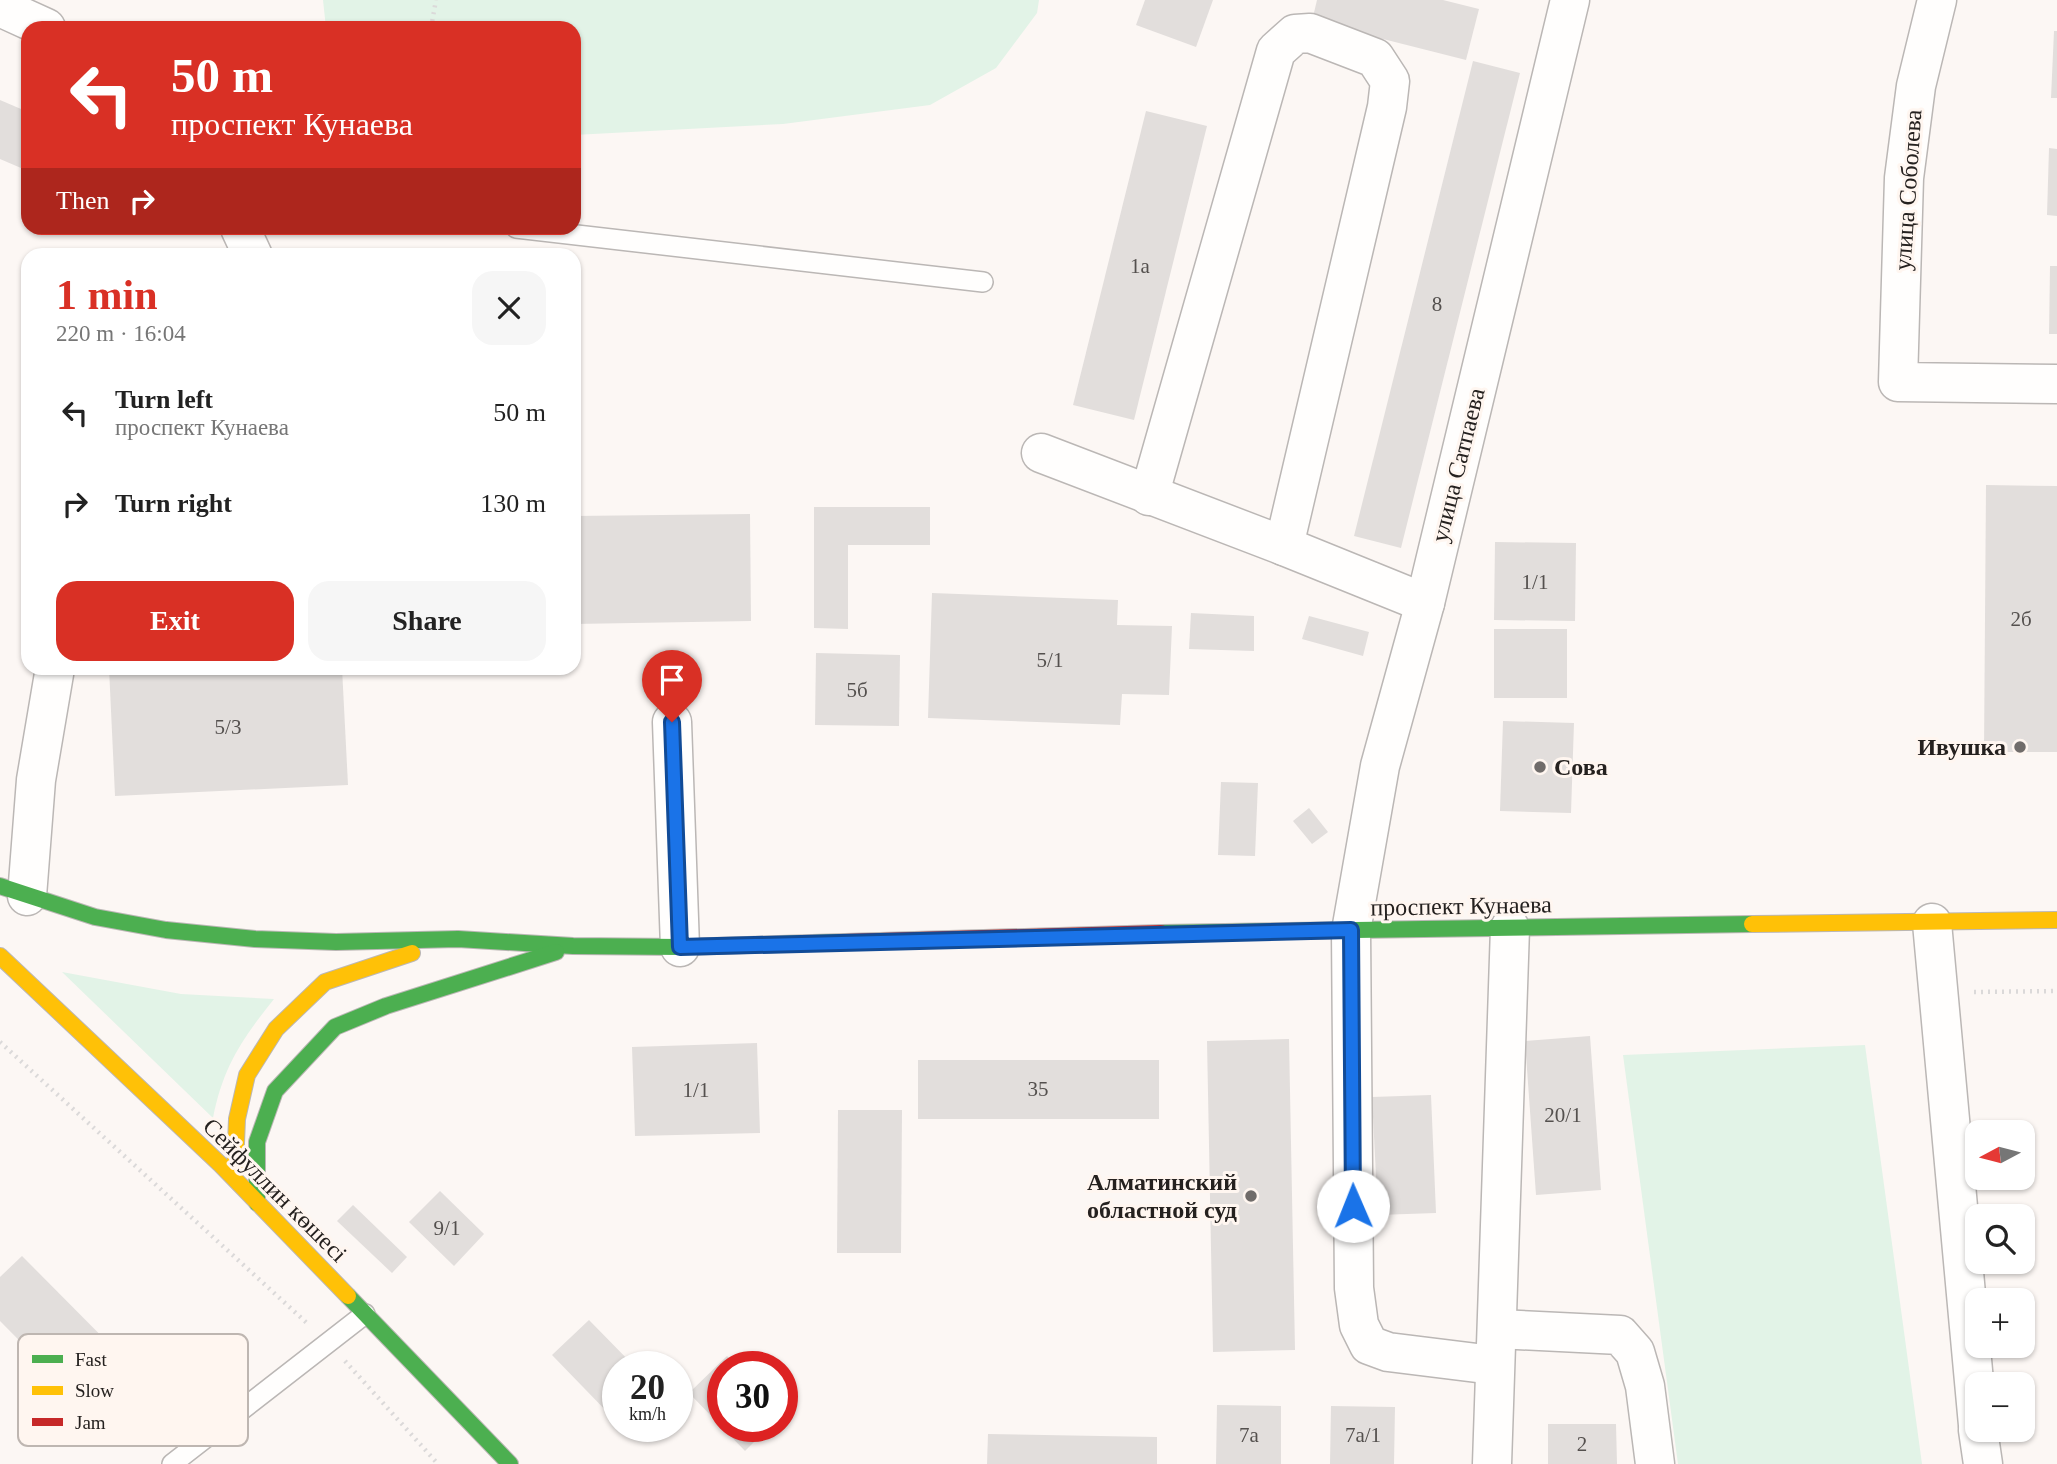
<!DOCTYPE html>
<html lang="en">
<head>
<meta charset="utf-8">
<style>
  body { margin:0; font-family:Georgia,serif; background:#f6f6f6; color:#222; height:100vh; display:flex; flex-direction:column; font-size:26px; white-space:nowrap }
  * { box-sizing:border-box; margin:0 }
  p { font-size:23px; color:#767676 }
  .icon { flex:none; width:38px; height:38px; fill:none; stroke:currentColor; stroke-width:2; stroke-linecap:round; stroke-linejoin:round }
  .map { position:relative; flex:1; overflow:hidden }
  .side { position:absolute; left:21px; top:248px; width:560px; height:427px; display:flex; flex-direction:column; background:#fff; border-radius:21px; box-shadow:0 2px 5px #0004 }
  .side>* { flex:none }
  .banner { position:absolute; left:21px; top:21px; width:560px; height:214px; border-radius:21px; box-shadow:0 2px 5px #0004; background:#d93025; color:#fff; overflow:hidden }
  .needle { width:46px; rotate:263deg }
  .controls { position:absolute; left:1965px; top:1120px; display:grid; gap:14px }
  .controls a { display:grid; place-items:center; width:70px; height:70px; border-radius:14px; background:#fff; box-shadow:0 2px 5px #0004; font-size:35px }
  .speed { position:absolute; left:602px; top:1351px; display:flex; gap:14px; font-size:35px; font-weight:700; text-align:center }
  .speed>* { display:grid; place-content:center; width:91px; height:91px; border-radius:50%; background:#fff; box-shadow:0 2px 5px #0004; line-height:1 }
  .speed small { font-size:18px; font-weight:400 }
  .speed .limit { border:10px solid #d22; background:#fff; color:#111 }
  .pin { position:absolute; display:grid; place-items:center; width:60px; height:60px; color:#fff; margin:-72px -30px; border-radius:50% 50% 50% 0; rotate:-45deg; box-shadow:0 0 7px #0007 }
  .pin .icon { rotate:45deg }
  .me { position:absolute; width:77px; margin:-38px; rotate:359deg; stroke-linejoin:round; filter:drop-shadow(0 0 5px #0008) }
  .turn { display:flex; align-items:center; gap:24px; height:147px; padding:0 35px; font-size:32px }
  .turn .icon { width:91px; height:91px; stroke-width:2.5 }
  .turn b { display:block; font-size:49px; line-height:60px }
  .then { display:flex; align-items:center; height:66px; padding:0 35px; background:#0003; gap:14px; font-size:26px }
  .round { display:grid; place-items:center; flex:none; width:74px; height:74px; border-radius:21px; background:#f6f6f6 }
  .summary { display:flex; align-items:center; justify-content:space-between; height:119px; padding:0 35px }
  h1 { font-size:42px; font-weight:600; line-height:52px; color:#d93025 }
  .action { display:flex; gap:14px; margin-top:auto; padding:14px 35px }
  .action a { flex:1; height:80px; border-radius:21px; background:#d93025; color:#fff; font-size:28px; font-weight:600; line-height:80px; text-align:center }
  .action a+a { background:#f6f6f6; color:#222 }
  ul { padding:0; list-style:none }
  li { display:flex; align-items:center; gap:21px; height:91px; padding:0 35px }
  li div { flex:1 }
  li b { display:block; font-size:26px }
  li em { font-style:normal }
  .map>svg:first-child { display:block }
</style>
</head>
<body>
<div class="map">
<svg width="2057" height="1464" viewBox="0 0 2057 1464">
  <rect width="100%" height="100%" fill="#fcf7f4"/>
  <!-- green -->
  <g fill="#e2f3e7">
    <path d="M323 0H1039L1037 13 996 68 930 105 783 124 574 135V28H326Z"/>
    <path d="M62 972 181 994 274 999C242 1039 223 1067 213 1118Z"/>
    <path d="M1865 1045 1922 1464H1678L1623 1055Z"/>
  </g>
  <!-- building -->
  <g fill="#e2dedc">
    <path d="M1145 0H1213L1196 47 1136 25Z"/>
    <path d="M1317 0H1443L1479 9 1466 60 1312 21Z"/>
    <path d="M2054 31H2057V98H2051Z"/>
    <path d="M1473 61 1520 73 1401 548 1354 536Z"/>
    <path d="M0 100 28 112V171L0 159Z"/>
    <path d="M1146 111 1207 126 1134 420 1073 405Z"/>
    <path d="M2049 148 2057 149V216L2047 215Z"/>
    <path d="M2050 266H2057V334H2049Z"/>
    <path d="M1986 485 2057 486V752H1984Z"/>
    <path d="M814 507H930V545H848V629L814 628Z"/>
    <path d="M750 514 751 621 574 624V516Z"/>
    <path d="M1495 542 1576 543 1575 621 1494 620Z"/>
    <path d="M932 593 1118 600 1117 625 1172 626 1169 695 1122 694 1120 725 928 718Z"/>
    <path d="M1191 613 1254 616V651L1189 649Z"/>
    <path d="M1309 616 1369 632 1363 656 1302 639Z"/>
    <rect x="1494" y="629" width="73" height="69"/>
    <path d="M816 653 900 655 899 726 815 725Z"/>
    <path d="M109 668H342L348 785 115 796Z"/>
    <path d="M1503 721 1574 723 1571 813 1500 811Z"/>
    <path d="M1221 782 1258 783 1255 856 1218 855Z"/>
    <path d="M1309 808 1328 832 1312 844 1293 821Z"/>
    <path d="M1590 1036 1601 1190 1536 1195 1525 1041Z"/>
    <path d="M1289 1039 1295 1350 1213 1352 1207 1041Z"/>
    <path d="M757 1043 760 1133 635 1136 632 1047Z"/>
    <rect x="918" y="1060" width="241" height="59"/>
    <path d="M1431 1095 1436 1213 1378 1215 1372 1097Z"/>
    <path d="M838 1110H902L901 1253H837Z"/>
    <path d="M440 1191 484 1234 454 1266 409 1222Z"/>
    <path d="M353 1205 407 1257 392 1273 337 1221Z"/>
    <path d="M22 1256 150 1385 107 1429 0 1321V1277Z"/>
    <path d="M589 1320 635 1367H618V1416L614 1419 552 1355Z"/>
    <path d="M727 1356 738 1367H723V1426H770L745 1451 689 1393Z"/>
    <path d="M1217 1405 1281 1406V1464H1216Z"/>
    <path d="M1331 1406 1395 1407 1394 1464H1330Z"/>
    <path d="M1548 1424H1616L1617 1464H1548Z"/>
    <path d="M988 1434 1157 1437V1464H987Z"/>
  </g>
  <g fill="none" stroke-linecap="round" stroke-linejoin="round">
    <!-- lane casing -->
    <g stroke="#bbb7b5" stroke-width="22">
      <g id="lane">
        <path d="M516 228 983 282"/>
        <path d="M172 1464 365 1314"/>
      </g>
    </g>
    <!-- street casing -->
    <g stroke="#bbb7b5" stroke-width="41">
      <g id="street">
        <path d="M1937 0 1916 86 1904 178 1898 382 2057 384"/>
        <path d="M0 7 46 28"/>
        <path d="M240 228 253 256"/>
        <path d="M1041 453 1284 546 1425 603"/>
        <path d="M1149 496 1276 51 1295 34 1310 33 1375 58 1390 81 1387 107 1284 546"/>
        <path d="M672 722 680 947"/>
        <path d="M27 896 36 780 55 668"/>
        <path d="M1932 923 1978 1425"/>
        <path d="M1498 1329 1620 1335 1635 1352 1645 1386 1655 1464"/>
        <path d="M1493 1365 1388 1352 1369 1345 1359 1325 1354 1288 1351 931 1380 766 1425 603 1570 0"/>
        <path d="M1978 1430 1983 1464"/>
        <path d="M1492 1464 1510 928"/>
      </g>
    </g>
    <!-- fast casing -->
    <g stroke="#bbb7b5" stroke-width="18">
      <g id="fast">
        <path d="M0 886 95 917 166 930 255 939 336 942 458 939 573 946 680 947 845 942"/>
        <path d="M1161 933 1752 924"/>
        <path d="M257 1203V1142L275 1091 335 1027 386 1006 556 952"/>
        <path d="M348 1296 510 1464"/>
      </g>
    </g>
    <!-- slow casing -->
    <g stroke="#bbb7b5" stroke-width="18">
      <g id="slow">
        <path d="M1752 924 2057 920"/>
        <path d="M0 956 221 1165 348 1296"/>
        <path d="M235 1167 237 1119 247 1075 276 1029 325 982 412 953"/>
      </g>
    </g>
    <!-- jam casing -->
    <g stroke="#bbb7b5" stroke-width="18">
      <path id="jam" d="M845 942 1161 933"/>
    </g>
    <!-- path -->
    <g stroke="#dbd9d9" stroke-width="4.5" stroke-dasharray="2 5" stroke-linecap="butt">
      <path d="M431 28 436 0"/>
      <path d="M1974 992 2057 991"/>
      <path d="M0 1042 309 1325"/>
      <path d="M345 1361 438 1464"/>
    </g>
    <!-- lane -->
    <use href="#lane" stroke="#fffefd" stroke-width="19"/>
    <!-- street -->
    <use href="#street" stroke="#fffefd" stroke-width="38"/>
    <!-- fast -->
    <use href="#fast" stroke="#4caf50" stroke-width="16"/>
    <!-- slow -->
    <use href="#slow" stroke="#ffc107" stroke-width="16"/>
    <!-- jam -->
    <use href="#jam" stroke="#c62828" stroke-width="16"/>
  </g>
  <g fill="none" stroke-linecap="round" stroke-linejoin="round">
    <!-- route casing -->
    <g stroke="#114b97" stroke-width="18">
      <path id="route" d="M672 722 680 947 1351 930 1353 1206"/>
    </g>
    <!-- route -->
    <use href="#route" stroke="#1a73e8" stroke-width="12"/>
  </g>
  <!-- markers -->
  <g fill="#706c6a" stroke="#fff6f0" stroke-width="2.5">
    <circle cx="2020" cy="747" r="7"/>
    <circle cx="1540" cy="767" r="7"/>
    <circle cx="1251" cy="1196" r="7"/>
  </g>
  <g text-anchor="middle" stroke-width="6" stroke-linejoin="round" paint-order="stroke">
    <!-- number labels -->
    <g font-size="21" fill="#54504e">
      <text x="1140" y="273">1а</text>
      <text x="1437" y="311">8</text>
      <text x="1535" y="589">1/1</text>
      <text x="2021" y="626">2б</text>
      <text x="1050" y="667">5/1</text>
      <text x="857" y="697">5б</text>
      <text x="228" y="734">5/3</text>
      <text x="1038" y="1096">35</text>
      <text x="696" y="1097">1/1</text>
      <text x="1563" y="1122">20/1</text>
      <text x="447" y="1235">9/1</text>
      <text x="1249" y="1442">7а</text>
      <text x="1363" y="1442">7а/1</text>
      <text x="1582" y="1451">2</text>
    </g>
    <!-- street labels -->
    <g font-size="24" fill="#25211f" stroke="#fff6f0">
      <text transform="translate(1908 190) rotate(-86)" y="8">улица Соболева</text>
      <text transform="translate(1458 465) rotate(-76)" y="8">улица Сатпаева</text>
      <text transform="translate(1461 906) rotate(-1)" y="8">проспект Кунаева</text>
      <text transform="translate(275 1190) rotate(45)" y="8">Сейфуллин көшесі</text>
    </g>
    <!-- poi labels -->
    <g font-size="24" font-weight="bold" fill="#25211f" stroke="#fff6f0" text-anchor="end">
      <text x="2006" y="755">Ивушка</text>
      <text x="1554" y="775" text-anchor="start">Сова</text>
      <text x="1237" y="1190">Алматинский<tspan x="1237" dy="28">областной суд</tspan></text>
    </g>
  </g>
  <!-- legend -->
  <rect x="18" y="1334" width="230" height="112" rx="10" fill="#fff6f0" stroke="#beb6b1" stroke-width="2"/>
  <rect x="32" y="1355" width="31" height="8" fill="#4caf50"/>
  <rect x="32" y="1386" width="31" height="9" fill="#ffc107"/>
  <rect x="32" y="1418" width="31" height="8" fill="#c62828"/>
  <g font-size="19" fill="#25211f">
    <text x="75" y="1366">Fast</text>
    <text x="75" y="1397">Slow</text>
    <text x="75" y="1429">Jam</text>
  </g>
</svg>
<div class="controls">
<a><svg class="needle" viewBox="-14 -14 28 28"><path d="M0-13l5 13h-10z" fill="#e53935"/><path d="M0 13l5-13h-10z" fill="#767676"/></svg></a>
<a><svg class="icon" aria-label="search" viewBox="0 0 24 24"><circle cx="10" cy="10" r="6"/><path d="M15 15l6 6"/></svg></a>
<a>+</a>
<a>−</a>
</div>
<div class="speed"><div>20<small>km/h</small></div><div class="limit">30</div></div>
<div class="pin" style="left:672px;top:722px;background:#d93025"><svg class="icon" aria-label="arrive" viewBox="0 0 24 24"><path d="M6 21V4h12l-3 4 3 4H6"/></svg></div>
<svg class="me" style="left:1353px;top:1206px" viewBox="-20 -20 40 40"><circle r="19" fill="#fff"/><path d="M0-13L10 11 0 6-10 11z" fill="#1a73e8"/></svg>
<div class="banner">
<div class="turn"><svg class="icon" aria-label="left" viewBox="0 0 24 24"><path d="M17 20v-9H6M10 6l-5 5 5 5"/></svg><div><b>50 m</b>проспект Кунаева</div></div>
<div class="then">Then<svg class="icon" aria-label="right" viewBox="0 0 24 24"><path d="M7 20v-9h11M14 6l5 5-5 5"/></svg></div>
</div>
<section class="side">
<div class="summary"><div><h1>1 min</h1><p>220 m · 16:04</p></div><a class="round"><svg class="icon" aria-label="close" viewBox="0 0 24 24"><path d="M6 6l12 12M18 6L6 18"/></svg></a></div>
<ul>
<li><svg class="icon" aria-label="left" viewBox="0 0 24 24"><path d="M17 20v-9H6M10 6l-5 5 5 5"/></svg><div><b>Turn left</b><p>проспект Кунаева</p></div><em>50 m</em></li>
<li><svg class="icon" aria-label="right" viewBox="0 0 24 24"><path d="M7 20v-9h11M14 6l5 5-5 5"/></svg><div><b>Turn right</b></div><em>130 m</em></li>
</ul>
<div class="action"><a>Exit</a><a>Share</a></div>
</section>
</div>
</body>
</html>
